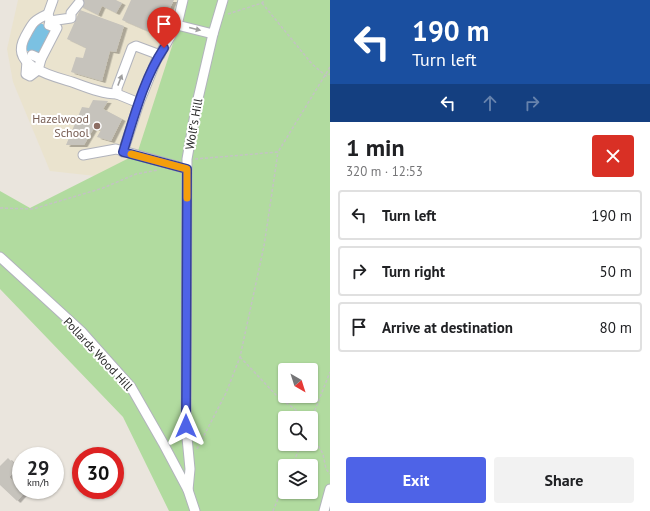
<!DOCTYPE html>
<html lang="en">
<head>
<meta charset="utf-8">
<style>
  body { margin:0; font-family:"PT Sans",sans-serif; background:#f2f2f2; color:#202124; height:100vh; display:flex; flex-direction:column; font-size:15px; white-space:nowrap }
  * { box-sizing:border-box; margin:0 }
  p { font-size:13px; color:#757577 }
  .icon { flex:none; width:22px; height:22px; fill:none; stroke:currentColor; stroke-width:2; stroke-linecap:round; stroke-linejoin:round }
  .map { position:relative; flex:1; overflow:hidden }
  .details { display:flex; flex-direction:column; background:#fff; width:320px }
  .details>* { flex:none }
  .hud { background:#1a4fa0; color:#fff; overflow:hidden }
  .needle { width:26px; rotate:141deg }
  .fabs { position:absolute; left:278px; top:363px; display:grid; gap:8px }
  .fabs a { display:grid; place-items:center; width:40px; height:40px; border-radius:4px; background:#fff; box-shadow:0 1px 3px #0004; font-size:20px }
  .speed { position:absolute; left:12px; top:447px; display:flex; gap:8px; font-size:20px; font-weight:700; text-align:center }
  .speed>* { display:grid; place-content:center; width:52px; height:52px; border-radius:50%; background:#fff; box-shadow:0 1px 3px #0004; line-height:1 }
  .speed small { font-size:10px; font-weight:400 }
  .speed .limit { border:6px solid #d22; background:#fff; color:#111 }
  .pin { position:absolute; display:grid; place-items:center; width:34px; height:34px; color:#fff; margin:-41px -17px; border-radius:50% 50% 50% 0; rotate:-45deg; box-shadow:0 0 4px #0007 }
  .pin .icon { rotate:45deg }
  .me { position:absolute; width:44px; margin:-22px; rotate:0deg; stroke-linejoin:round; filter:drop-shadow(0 0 3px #0008) }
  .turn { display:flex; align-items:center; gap:14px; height:84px; padding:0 16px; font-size:18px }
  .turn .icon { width:52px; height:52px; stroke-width:2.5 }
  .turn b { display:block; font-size:28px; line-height:34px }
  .lanes { display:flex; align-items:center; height:38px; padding:0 16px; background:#0003; justify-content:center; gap:20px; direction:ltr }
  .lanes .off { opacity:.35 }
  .round { display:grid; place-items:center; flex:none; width:42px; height:42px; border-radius:4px; background:#f2f2f2 }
  .overview { display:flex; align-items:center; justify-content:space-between; height:68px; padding:0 16px }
  h1 { font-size:24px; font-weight:700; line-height:30px }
  .action { display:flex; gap:8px; margin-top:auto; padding:8px 16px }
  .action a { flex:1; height:46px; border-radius:4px; background:#4e63e7; color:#fff; font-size:16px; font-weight:700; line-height:46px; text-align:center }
  .action a+a { background:#f2f2f2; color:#202124 }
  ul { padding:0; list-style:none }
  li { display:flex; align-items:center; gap:12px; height:50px; margin:0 8px 6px; padding:0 8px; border:2px solid #e0e0e0; border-radius:4px }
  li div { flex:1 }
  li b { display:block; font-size:15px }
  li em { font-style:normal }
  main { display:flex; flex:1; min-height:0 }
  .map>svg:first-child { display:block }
</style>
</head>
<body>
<main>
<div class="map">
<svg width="330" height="511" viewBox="0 0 330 511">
  <defs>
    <filter id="shadow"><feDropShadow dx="3.5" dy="2" stdDeviation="0" flood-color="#0004"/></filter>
  </defs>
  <rect width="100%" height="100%" fill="#eae5dd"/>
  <!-- education -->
  <path fill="#eae3ce" d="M18 0H211L141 181 50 171 13 82 7 49Z"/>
  <!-- green -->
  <path fill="#b1db9f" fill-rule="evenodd" d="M187 0H330V511H169L123 417 0 289V191L30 208 137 154ZM285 370H311V396H285ZM285 418H311V444H285ZM285 466H311V492H285Z"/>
  <!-- water -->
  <path fill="#7bc1e2" d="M38 22 53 29 38 57 24 49Z"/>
  <!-- building -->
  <g fill="#c6c3bc" filter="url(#shadow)">
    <path d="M83 0H116L122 3 116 13 102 6 98 15 80 6Z"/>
    <path d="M131 0H174L157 35 122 20Z"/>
    <path d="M80 10 124 26 116 52 110 51 102 81 71 72 76 57 83 58 86 48 67 39Z"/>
    <path d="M93 100 108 101 103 109 122 119 111 141 97 137 101 130 94 128 84 145H66L82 107 89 108Z"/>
    <path d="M8 458 18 468 9 477 25 492 17 501 0 485V466Z"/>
  </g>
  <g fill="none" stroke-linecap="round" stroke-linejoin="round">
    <!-- minor casing -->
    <g stroke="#b1b3bc" stroke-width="11">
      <g id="minor">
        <path d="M48 14C33 21 33 22 25 37 9 66 52 76 72 82 86 87 102 94 117 94"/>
        <path d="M50 21 71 18V13L79 3"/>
        <path d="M177 25 213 34"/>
        <path d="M32 55 41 59"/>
        <path d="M27 61 26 74 30 76 38 70 41 59 57 28 49 25 50 21 48 14 53 0"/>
        <path d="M139 103 117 94V88L132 48 136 46 160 55"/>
        <path d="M123 152 139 103 156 61 177 25 183 0"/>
        <path d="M83 155 116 149 187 169"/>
        <path d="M0 257 81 331 131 387 163 443 188 490 195 511"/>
        <path d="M188 490 190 469 186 427 187 159 197 103 213 34 223 0"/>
        <path d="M324 511 330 489"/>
      </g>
    </g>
    <!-- path -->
    <g stroke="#c3c3c3" stroke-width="1.5" stroke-dasharray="3 2" stroke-linecap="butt">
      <path d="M262 3 312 64 326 76 330 74"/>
      <path d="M228 14 262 3 265 0"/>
      <path d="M195 159 278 152 330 67"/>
      <path d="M0 208 33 209 103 188 136 174 158 170"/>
      <path d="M240 357 277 396 296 410 301 418"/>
      <path d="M311 420 330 372"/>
      <path d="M311 433 323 454 326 469 330 474"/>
      <path d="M197 449 226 393 240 357 264 246 278 152"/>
      <path d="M292 466 301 444"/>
      <path d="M273 511 285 482"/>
    </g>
    <!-- minor -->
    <use href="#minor" stroke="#fff" stroke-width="9"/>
  </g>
  <!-- one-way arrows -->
  <defs><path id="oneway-solid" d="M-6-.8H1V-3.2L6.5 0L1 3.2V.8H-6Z"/></defs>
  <g fill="#9f9f9f">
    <use href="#oneway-solid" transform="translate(195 29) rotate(14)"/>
    <use href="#oneway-solid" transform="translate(120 80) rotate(-69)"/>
  </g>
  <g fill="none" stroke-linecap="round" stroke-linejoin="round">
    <!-- route casing -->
    <g stroke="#334096" stroke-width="10">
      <path id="route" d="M164 48C144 78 134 117 123 152L187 169 186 426"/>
    </g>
    <!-- route -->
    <use href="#route" stroke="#4e63e7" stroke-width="7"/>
    <!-- slow -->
    <path stroke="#f59e0b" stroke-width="7" d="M131 154 187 169V198"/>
  </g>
  <!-- markers -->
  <circle fill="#8d6e63" stroke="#fff" stroke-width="1.5" cx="97" cy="126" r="4"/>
  <g text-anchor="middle" stroke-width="4" stroke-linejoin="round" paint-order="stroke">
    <!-- education labels -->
    <g font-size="12" fill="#785e54" stroke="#fff" text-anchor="end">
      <text x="89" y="123">Hazelwood<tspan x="89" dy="14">School</tspan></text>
    </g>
    <!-- street labels -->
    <g font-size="12" fill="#2a2a2a" stroke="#fff">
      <text transform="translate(194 124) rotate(-80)" y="4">Wolf's Hill</text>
      <text transform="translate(98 354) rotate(47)" y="4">Pollards Wood Hill</text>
    </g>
  </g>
</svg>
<div class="fabs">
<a><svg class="needle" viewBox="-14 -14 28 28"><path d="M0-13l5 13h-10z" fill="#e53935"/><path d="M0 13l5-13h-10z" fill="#757577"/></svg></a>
<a><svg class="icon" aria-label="search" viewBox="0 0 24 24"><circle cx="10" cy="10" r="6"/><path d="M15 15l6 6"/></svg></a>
<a><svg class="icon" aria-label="layers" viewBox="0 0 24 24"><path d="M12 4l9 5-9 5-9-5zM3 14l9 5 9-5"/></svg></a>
</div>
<div class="speed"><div>29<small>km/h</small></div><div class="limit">30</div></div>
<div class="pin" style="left:164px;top:48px;background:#d93025"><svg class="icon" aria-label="arrive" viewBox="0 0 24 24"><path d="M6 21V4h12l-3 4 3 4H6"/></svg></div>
<svg class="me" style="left:186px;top:426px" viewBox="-20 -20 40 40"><path d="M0-17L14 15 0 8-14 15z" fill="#4e63e7" stroke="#fff" stroke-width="4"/></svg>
</div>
<section class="details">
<div class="hud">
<div class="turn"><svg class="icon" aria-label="left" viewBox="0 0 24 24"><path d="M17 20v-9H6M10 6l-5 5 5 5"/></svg><div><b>190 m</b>Turn left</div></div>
<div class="lanes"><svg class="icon" aria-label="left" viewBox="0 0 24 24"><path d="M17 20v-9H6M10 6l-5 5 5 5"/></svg><svg class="icon off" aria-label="ahead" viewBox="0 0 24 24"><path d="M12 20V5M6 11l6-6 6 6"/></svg><svg class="icon off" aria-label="right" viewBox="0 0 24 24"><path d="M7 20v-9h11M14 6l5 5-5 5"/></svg></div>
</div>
<div class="overview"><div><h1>1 min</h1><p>320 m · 12:53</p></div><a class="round" style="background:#d93025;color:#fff"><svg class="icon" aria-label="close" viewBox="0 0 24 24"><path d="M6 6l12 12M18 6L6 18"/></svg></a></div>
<ul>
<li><svg class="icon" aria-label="left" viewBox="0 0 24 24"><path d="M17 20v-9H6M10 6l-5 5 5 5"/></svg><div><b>Turn left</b></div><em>190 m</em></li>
<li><svg class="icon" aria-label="right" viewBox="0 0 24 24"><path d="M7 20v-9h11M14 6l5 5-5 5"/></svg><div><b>Turn right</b></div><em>50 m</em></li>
<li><svg class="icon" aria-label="arrive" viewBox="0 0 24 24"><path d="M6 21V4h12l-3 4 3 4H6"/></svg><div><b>Arrive at destination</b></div><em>80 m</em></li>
</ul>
<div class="action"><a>Exit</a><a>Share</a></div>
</section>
</main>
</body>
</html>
